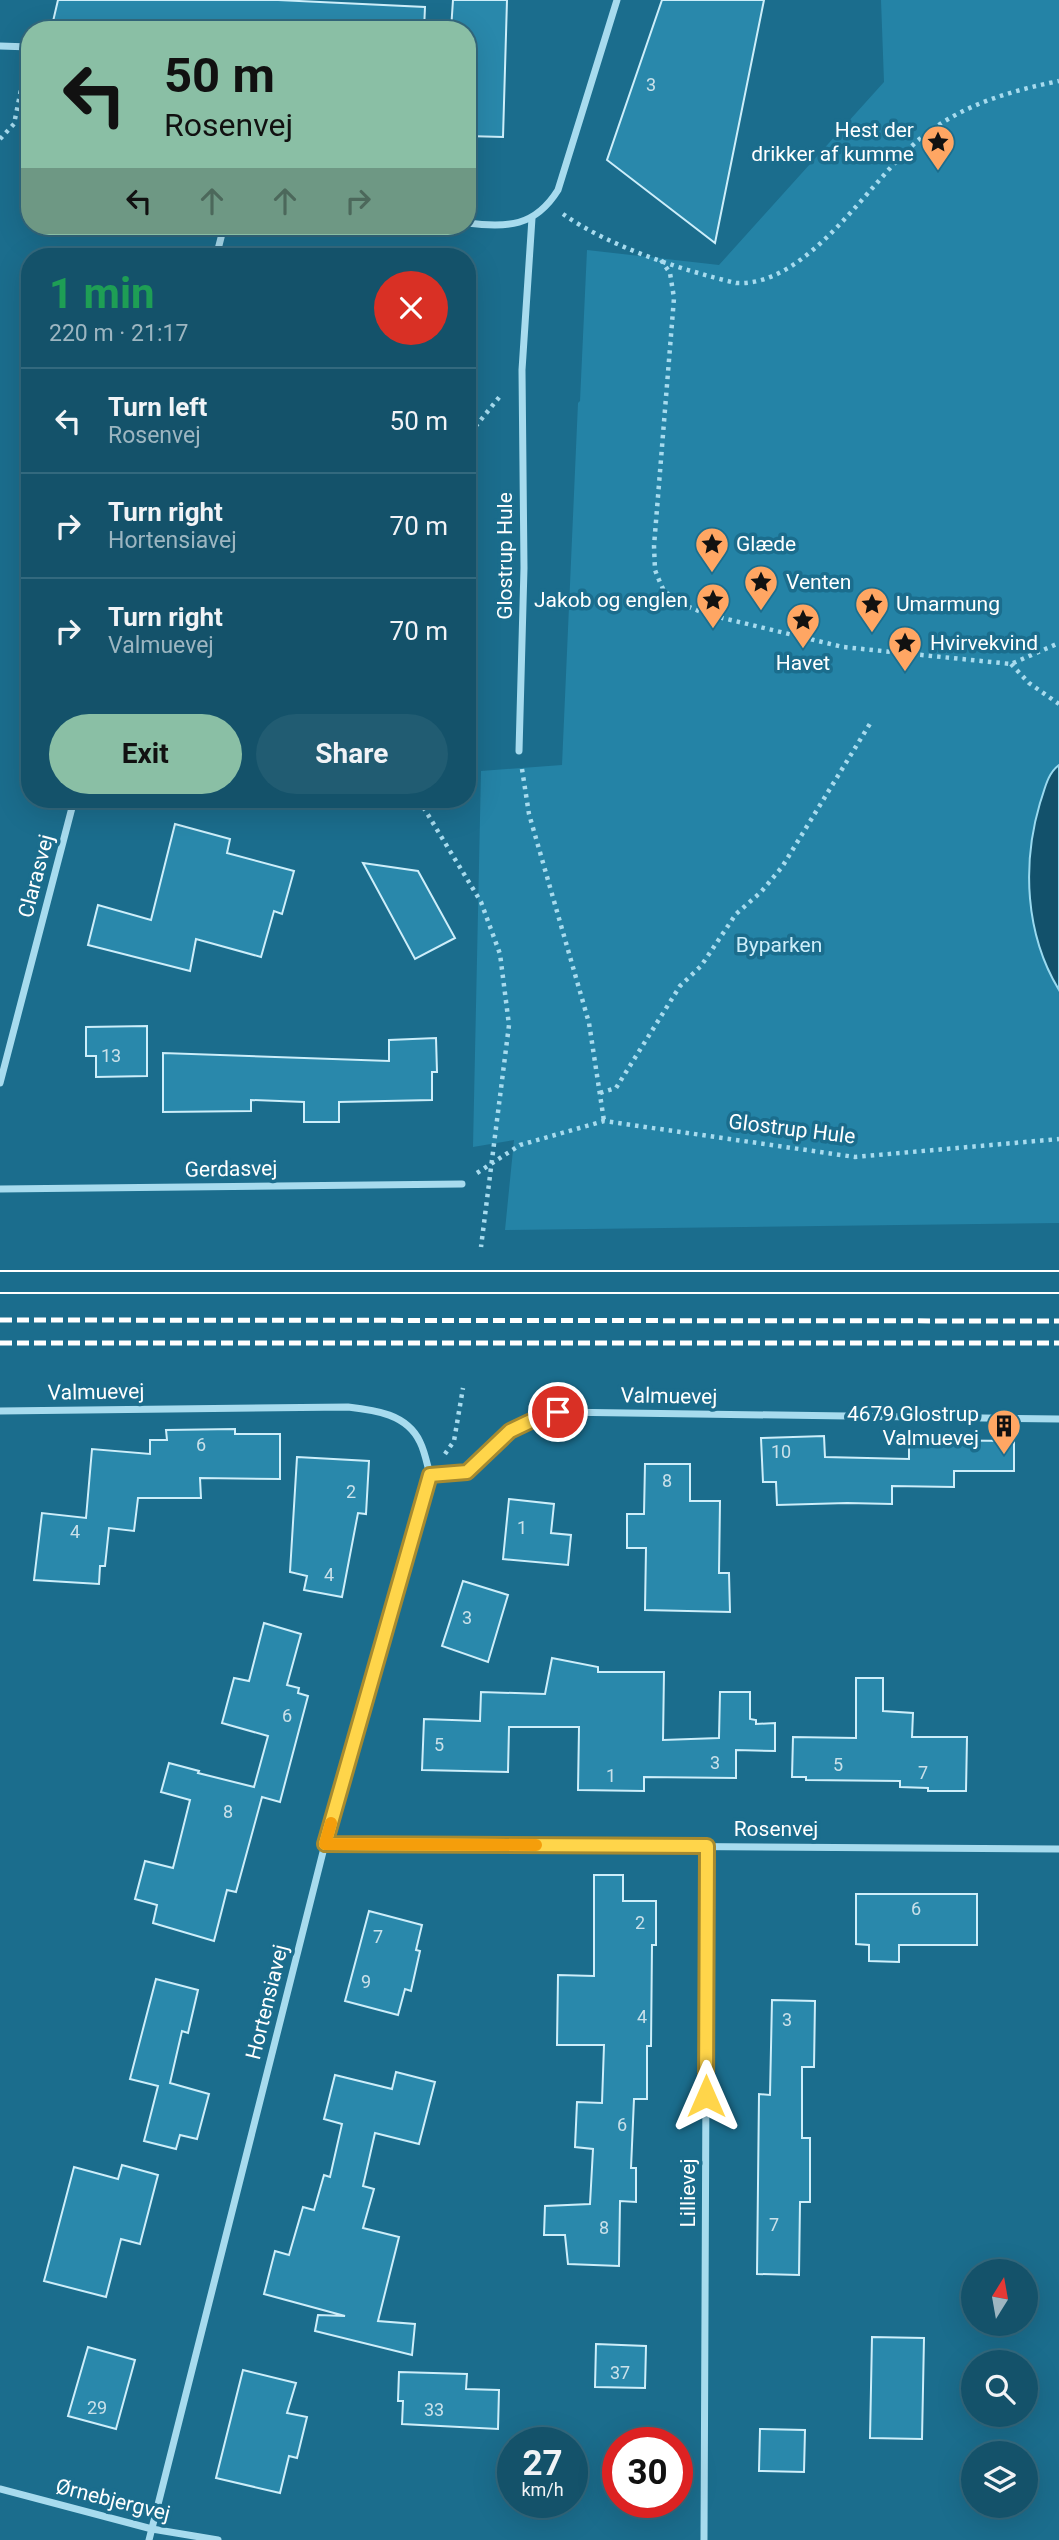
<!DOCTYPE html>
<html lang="en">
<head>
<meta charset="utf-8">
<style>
  body { margin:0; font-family:Roboto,sans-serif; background:#215c72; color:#f1f3f6; height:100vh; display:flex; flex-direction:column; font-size:26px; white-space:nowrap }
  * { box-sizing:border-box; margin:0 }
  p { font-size:23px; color:#9db6c1 }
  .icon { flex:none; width:38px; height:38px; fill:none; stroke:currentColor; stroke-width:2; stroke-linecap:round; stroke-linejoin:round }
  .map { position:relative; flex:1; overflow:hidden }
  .panel { position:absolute; left:21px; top:248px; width:455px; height:560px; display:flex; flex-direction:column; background:#14526a; border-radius:28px; box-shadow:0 7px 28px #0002,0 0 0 2px #33697e }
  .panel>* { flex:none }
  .banner { position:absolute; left:21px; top:21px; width:455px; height:214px; border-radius:28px; box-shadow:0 7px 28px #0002,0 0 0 2px #33697e; background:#8abfa5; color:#111; overflow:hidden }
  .needle { width:46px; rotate:11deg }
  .tools { position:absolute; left:961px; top:2259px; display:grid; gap:14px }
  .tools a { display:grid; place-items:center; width:77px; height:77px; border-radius:50%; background:#14526a; box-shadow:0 7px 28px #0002,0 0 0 2px #33697e; font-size:35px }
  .speed { position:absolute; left:497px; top:2427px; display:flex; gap:14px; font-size:35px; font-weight:700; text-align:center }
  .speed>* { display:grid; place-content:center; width:91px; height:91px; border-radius:50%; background:#14526a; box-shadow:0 7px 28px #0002,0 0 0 2px #33697e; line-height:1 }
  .speed small { font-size:18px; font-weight:400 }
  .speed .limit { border:10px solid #d22; background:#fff; color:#111 }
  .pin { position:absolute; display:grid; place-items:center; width:60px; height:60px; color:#fff; margin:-30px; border:4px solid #fff; border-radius:50%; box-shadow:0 2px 7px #0007 }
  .me { position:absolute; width:77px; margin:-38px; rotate:0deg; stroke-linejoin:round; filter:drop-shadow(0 0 5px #0008) }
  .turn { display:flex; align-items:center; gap:24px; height:147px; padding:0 28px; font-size:32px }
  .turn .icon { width:91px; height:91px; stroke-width:2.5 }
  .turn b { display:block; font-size:49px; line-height:60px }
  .lanes { display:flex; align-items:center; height:66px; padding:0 28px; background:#0003; justify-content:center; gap:35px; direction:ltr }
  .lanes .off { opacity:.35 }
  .round { display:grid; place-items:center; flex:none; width:74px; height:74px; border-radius:37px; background:#215c72 }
  .summary { display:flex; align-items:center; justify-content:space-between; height:119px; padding:0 28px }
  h1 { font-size:42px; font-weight:700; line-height:52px; color:#1e9e55 }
  .action { display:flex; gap:14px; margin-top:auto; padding:14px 28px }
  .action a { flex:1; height:80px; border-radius:42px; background:#8abfa5; color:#111; font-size:28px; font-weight:700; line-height:80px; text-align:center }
  .action a+a { background:#215c72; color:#f1f3f6 }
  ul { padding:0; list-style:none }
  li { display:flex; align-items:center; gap:21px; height:105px; padding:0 28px; border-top:2px solid #33697e }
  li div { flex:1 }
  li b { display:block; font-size:26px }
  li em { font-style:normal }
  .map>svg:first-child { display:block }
</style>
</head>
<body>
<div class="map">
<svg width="1059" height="2540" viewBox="0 0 1059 2540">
  <rect width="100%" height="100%" fill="#1b6d8d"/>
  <!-- green -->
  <path fill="#2483a6" d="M881 0H1059V1223L505 1230 514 1140 473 1147 481 771 562 765 578 403 580 401 587 250 719 265 884 82Z"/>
  <!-- water -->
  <path fill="#12516b" stroke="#9adaf0" stroke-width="2" d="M1059 765V990C1025 934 1022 864 1040 803 1045 789 1047 774 1059 765Z"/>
  <!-- building -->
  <g fill="#2988ab" stroke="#cdeefa" stroke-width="2">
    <path d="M58 0H278L425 7 424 30H51Z"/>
    <path d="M453 0H507L503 137 467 136V30H451Z"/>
    <path d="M662 0H764L715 243 607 160Z"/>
    <path d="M175 824 230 839 227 853 294 871 282 914 274 911 261 957 196 939 190 971 88 945 98 905 151 920Z"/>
    <path d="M363 863 418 871 455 938 415 959Z"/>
    <path d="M147 1026V1076L96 1077V1056H86V1027Z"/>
    <path d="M436 1038 437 1072H432V1100L339 1102V1122H304V1102L251 1100V1111L163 1112V1053L389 1061V1040Z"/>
    <path d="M235 1429V1434H280V1479L200 1478 201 1498H138L134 1531 109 1528 105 1566H100L99 1584 34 1580 42 1513 86 1518 92 1449 150 1454V1440H167L166 1430Z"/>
    <path d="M824 1436 825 1457 909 1459V1440L1014 1441V1471H954V1487L892 1486V1504L847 1503 777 1505 776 1482H763L761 1438Z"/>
    <path d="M297 1457 369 1461 366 1514 358 1513 342 1597 304 1590 307 1576 290 1572Z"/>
    <path d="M645 1464H690V1501H720L719 1573H729L730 1612 645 1610 646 1548H627V1514H644Z"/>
    <path d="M509 1499 554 1504 551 1533 571 1535 568 1565 503 1559Z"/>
    <path d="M463 1581 508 1595 488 1662 442 1646Z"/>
    <path d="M264 1623 301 1634 287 1685 299 1688 298 1693 308 1696 280 1802 262 1797 236 1892 227 1890 214 1941 153 1923 157 1905 135 1899 145 1861 173 1868 190 1800 161 1792 169 1763 199 1771 198 1773 254 1787 268 1736 222 1723 234 1678 249 1681Z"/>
    <path d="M552 1658 598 1667V1672H664L663 1740 719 1738 720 1692H750V1719L756 1720V1724L775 1723V1751L736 1750V1778L644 1777V1791L578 1790 579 1727H509L508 1772 422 1770 424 1719 480 1721 481 1692 545 1694Z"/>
    <path d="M856 1678H883V1711L913 1713 912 1737H967L966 1791H928V1788L900 1787V1781L806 1780V1777H792L793 1737 856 1738Z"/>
    <path d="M594 1875H623V1901H656V1945H652L651 2046H647V2099H634L631 2168H636V2202L620 2201 619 2266 568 2264 565 2235H544L545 2206 590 2204 593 2149 575 2147 577 2102 602 2103 604 2045H557L558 1975 594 1976Z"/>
    <path d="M856 1894H977V1945H899V1962L869 1961V1945L856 1944Z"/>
    <path d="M369 1911 422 1925 416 1950 420 1951 411 1991 405 1989 398 2015 345 2001Z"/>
    <path d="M156 1979 198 1990 188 2033 182 2031 170 2083 209 2094 197 2139 180 2135 176 2149 144 2141 158 2086 130 2079Z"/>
    <path d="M772 2000 815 2001 814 2067H802V2138H810V2202H800L799 2275 757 2274 759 2094 770 2095Z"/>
    <path d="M396 2072 435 2082 419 2144 375 2133 363 2186 374 2189 363 2228 399 2237 378 2321 415 2324 412 2355 315 2331 318 2315 345 2316 264 2294 275 2251 289 2255 303 2207 314 2210 324 2175 330 2177 342 2124 324 2119 335 2075 392 2089Z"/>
    <path d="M122 2165 158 2175 140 2244 121 2239 106 2297 44 2281 74 2167 118 2179Z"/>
    <path d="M872 2337 924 2338 922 2439 870 2438Z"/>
    <path d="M596 2344 646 2346 645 2388 595 2387Z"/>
    <path d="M88 2347 135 2360 116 2429 68 2416Z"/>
    <path d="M243 2370 296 2383 287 2413 307 2417 297 2458 289 2456 280 2493 216 2478Z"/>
    <path d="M399 2372 467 2374 466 2389 499 2390 498 2429 402 2424 403 2401H398Z"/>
    <path d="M760 2429 805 2430 804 2472 759 2471Z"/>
  </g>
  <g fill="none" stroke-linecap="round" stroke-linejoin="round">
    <!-- path -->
    <g stroke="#a7dbee" stroke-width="4.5" stroke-dasharray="3.5 5" stroke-linecap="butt">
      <path d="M0 139 14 124 26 65"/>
      <path d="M563 214C608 246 681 270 736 283 809 287 870 179 921 138 961 105 1010 91 1059 81"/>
      <path d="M661 260 670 273 674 298 654 546 655 570 659 580 664 591 682 604 706 614 843 647 1011 664 1059 643"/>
      <path d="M467 441 471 432 501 395"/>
      <path d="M1011 664 1029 683 1059 704"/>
      <path d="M522 769 529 814 589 1023 604 1121"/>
      <path d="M419 800 481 902 500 954 509 1025 481 1247"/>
      <path d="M600 1093 616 1088 680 986 701 966 736 914 761 892 782 867 871 722"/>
      <path d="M477 1173 520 1145 604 1121 855 1157 1059 1139"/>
      <path d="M445 1454 454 1441 463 1388"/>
    </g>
    <!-- minor -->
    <g stroke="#a7dbee" stroke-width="7">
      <path d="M0 46 30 47"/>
      <path d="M467 223C507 228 535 227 558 190L617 0"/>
      <path d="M216 257 224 226"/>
      <path d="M519 751 524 568 522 370 532 218"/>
      <path d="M0 1083 74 800"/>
      <path d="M0 1189 462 1184"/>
      <path d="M0 1411 348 1407C375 1410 407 1414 420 1442 425 1452 427 1464 430 1475"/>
      <path d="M430 1475 467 1472 510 1431 533 1420 558 1412 1059 1419"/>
      <path d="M325 1844 1059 1849"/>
      <path d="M0 2489 152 2529 218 2540"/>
      <path d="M149 2540 325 1844 430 1475"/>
      <path d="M704 2540 707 1846"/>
    </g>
    <!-- tram -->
    <g stroke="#fff" stroke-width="2">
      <path d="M0 1271H1059"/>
      <path d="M0 1293H1059"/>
    </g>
    <!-- rail -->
    <g stroke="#fff" stroke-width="5" stroke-dasharray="12 5" stroke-linecap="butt">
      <path d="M0 1320 1059 1321"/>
      <path d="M0 1343H1059"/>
    </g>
  </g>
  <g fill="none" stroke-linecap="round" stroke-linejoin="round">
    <!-- route casing -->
    <g stroke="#a68a30" stroke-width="18">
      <path id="route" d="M558 1412 533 1420 510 1431 467 1472 430 1475 325 1844 707 1846 706 2096"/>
    </g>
    <!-- route -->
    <use href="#route" stroke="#ffd54a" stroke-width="12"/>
    <!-- slow -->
    <path stroke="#f59e0b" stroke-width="12" d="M331 1823 325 1844 536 1845"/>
  </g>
  <!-- icons -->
  <defs>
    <g id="sight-pin" transform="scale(1.75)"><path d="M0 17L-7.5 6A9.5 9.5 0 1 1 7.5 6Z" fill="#ffa663" stroke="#1b6d8d"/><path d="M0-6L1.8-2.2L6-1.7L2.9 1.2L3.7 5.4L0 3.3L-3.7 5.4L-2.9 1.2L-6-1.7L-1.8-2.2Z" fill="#111"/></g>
    <g id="building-pin" transform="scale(1.75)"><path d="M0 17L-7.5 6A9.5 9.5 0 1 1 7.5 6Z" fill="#ffa663" stroke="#1b6d8d"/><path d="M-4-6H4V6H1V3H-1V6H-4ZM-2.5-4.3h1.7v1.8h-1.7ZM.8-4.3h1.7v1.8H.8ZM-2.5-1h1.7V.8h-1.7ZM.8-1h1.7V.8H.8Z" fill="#111"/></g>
  </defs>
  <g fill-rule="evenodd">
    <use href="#sight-pin" x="938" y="142"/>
    <use href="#sight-pin" x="712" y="544"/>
    <use href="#sight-pin" x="761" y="582"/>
    <use href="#sight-pin" x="713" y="600"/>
    <use href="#sight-pin" x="872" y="604"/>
    <use href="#sight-pin" x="803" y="620"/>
    <use href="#sight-pin" x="905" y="643"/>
    <use href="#building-pin" x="1004" y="1426"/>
  </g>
  <g text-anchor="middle" stroke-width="7" stroke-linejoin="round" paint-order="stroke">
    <!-- number labels -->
    <g font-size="18" fill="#cae1ea">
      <text x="651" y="91">3</text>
      <text x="111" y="1062">13</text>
      <text x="201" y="1451">6</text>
      <text x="781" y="1458">10</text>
      <text x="667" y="1487">8</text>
      <text x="351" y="1498">2</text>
      <text x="522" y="1534">1</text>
      <text x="75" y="1538">4</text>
      <text x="329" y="1581">4</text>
      <text x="467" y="1624">3</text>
      <text x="287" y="1722">6</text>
      <text x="439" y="1751">5</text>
      <text x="715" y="1769">3</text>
      <text x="838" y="1771">5</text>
      <text x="923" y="1779">7</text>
      <text x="611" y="1782">1</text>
      <text x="228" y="1818">8</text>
      <text x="916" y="1915">6</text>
      <text x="640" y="1929">2</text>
      <text x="378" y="1943">7</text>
      <text x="366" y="1988">9</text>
      <text x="642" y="2023">4</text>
      <text x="787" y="2026">3</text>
      <text x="622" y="2131">6</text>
      <text x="774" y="2231">7</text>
      <text x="604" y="2234">8</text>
      <text x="620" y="2379">37</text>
      <text x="97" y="2414">29</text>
      <text x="434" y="2416">33</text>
    </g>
    <!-- poi labels -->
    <g font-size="21" fill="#fff" stroke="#1b6d8d" text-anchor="start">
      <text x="914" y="137" text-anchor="end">Hest der<tspan x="914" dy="24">drikker af kumme</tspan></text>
      <text x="736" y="551">Glæde</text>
      <text x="786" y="589">Venten</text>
      <text x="688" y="607" text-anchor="end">Jakob og englen</text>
      <text x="896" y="611">Umarmung</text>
      <text x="930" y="650">Hvirvekvind</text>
      <text x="803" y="670" text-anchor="middle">Havet</text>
      <text x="979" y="1421" text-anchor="end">4679 Glostrup<tspan x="979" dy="24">Valmuevej</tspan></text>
    </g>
    <!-- street labels -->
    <g font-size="21" fill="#fff" stroke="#1b6d8d">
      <text transform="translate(505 556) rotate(-90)" y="7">Glostrup Hule</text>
      <text transform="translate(36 876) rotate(-75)" y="7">Clarasvej</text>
      <text transform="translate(792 1129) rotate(7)" y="7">Glostrup Hule</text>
      <text transform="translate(231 1169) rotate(-1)" y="7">Gerdasvej</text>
      <text transform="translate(96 1392) rotate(-1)" y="7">Valmuevej</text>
      <text transform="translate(669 1396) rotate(1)" y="7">Valmuevej</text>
      <text x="776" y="1836">Rosenvej</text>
      <text transform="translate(267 2002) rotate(-76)" y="7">Hortensiavej</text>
      <text transform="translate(688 2193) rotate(-90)" y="7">Lillievej</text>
      <text transform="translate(113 2500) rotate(14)" y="7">Ørnebjergvej</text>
    </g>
    <!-- park labels -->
    <g font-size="21" fill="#cdeefa" stroke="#1b6d8d">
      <text x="779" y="952">Byparken</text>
    </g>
  </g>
</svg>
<div class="tools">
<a><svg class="needle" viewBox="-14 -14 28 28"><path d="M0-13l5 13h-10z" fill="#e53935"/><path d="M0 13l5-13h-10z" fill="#9db6c1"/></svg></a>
<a><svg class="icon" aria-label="search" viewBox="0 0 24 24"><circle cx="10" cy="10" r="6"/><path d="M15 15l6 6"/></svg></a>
<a><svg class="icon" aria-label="layers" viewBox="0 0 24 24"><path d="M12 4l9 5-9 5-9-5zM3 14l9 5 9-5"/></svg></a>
</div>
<div class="speed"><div>27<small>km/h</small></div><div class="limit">30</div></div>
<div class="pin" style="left:558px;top:1412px;background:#d93025"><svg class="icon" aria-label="arrive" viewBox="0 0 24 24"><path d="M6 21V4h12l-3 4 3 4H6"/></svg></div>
<svg class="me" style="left:706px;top:2096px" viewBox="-20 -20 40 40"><path d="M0-17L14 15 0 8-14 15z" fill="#ffd54a" stroke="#fff" stroke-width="4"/></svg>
<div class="banner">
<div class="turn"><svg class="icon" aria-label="left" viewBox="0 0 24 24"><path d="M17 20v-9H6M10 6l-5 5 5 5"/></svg><div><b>50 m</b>Rosenvej</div></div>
<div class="lanes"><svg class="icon" aria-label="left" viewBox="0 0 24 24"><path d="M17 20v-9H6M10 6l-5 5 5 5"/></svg><svg class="icon off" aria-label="ahead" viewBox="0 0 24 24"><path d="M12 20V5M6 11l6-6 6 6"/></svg><svg class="icon off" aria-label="ahead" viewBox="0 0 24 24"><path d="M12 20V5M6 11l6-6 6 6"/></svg><svg class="icon off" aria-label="right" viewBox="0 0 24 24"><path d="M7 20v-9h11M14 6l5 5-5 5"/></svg></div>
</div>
<section class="panel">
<div class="summary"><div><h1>1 min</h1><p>220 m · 21:17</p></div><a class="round" style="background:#d93025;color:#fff"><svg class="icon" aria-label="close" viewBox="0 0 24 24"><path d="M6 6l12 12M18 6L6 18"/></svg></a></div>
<ul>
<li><svg class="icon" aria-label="left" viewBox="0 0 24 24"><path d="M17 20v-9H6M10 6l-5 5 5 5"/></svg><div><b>Turn left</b><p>Rosenvej</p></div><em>50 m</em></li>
<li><svg class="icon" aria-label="right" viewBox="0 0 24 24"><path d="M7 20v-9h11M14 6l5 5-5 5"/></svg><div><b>Turn right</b><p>Hortensiavej</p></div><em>70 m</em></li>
<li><svg class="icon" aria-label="right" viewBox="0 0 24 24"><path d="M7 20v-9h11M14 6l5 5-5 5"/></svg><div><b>Turn right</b><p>Valmuevej</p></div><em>70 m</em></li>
</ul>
<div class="action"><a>Exit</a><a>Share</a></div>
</section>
</div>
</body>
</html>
